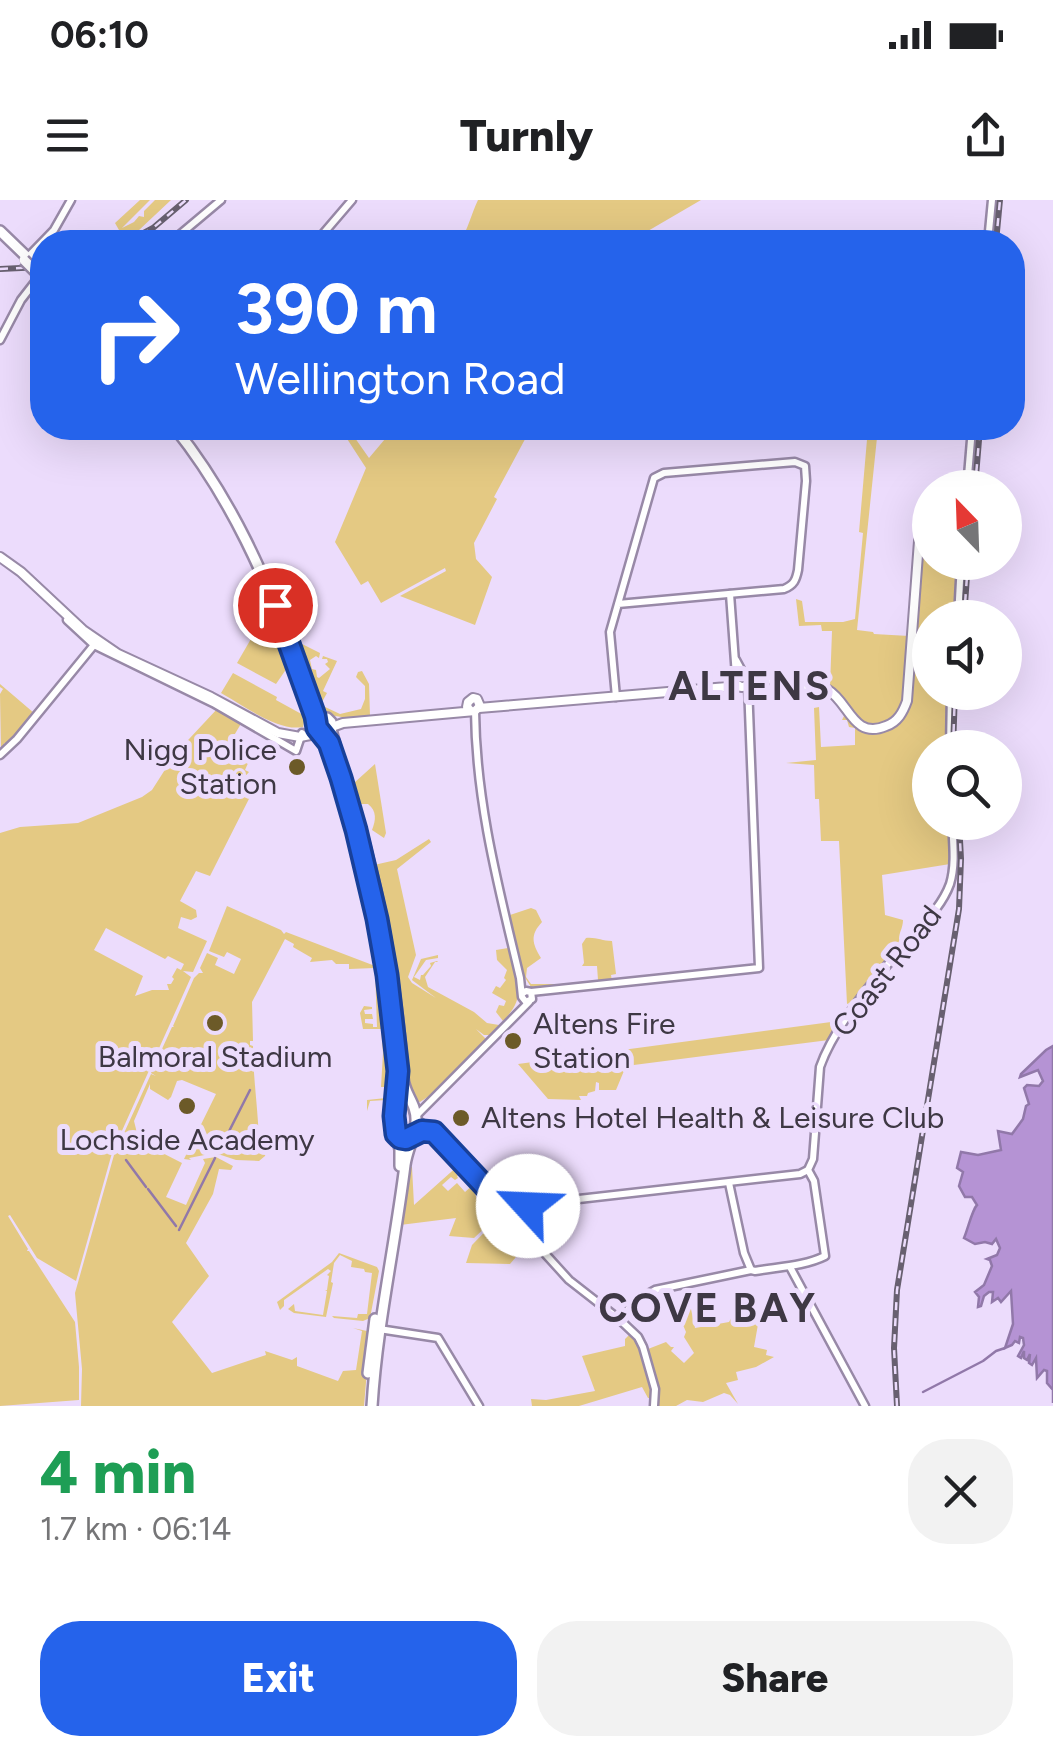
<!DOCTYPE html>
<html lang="en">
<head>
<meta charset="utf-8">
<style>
  body { margin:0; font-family:Figtree,sans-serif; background:#f2f2f2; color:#202124; height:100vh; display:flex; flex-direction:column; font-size:38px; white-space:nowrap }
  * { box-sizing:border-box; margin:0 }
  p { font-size:32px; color:#757577 }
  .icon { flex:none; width:55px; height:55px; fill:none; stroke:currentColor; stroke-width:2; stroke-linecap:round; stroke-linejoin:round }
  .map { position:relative; height:1206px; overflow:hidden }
  .panel { display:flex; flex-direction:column; background:#fff; flex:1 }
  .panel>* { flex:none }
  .top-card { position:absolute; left:30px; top:30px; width:995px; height:210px; border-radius:40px; box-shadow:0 10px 40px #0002; background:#2563eb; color:#fff; overflow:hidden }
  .needle { width:65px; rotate:337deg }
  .tools { position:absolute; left:912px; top:270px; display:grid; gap:20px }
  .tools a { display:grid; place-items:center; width:110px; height:110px; border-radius:50%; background:#fff; box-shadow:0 10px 40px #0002; font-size:50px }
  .pin { position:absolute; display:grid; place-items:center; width:85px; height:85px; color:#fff; margin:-42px; border:5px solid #fff; border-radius:50%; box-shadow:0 2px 10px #0007 }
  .me { position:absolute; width:110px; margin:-55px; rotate:295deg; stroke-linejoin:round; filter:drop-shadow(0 0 8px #0008) }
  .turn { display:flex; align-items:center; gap:35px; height:210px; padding:0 40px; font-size:45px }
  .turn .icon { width:130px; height:130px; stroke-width:2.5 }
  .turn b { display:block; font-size:70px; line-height:85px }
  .round { display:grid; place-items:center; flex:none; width:105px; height:105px; border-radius:40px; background:#f2f2f2 }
  .headline { display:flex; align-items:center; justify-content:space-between; height:170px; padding:0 40px }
  h1 { font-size:60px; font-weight:800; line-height:75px; color:#1e9e55 }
  .action { display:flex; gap:20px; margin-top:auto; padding:20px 40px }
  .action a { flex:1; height:115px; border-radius:40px; background:#2563eb; color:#fff; font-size:40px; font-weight:800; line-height:115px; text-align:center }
  .action a+a { background:#f2f2f2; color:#202124 }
  .status { display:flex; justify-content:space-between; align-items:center; height:70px; padding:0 50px; background:#fff; direction:ltr }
  .status svg { height:28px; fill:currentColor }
  header { display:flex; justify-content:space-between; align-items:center; height:130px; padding:0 40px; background:#fff; font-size:45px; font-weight:800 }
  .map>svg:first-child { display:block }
</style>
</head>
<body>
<div class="status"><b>06:10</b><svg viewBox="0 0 49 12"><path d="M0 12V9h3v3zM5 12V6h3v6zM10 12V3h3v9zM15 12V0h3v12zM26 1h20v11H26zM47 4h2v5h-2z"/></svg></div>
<header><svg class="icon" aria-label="menu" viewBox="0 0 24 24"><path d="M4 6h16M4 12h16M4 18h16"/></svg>Turnly<svg class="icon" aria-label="share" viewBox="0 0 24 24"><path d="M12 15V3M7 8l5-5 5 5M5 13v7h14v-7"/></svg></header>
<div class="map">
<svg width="1053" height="1206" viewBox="0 0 1053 1206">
  <rect width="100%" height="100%" fill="#ecdcfc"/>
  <!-- green -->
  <g fill="#e4c983" fill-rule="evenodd">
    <path d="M140 0H150L122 28 134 22 139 16 144 17V11L155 0H171L138 31 119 42H86L119 30 115 23Z"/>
    <path d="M478 0H701L629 42H460C468 29 471 15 478 0Z"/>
    <path d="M340 228H348L369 258 385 239 388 228H531L494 297 497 299 474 343 476 359 492 377 475 425 400 396 446 371 445 368 381 403 368 381 361 385 335 342 366 268Z"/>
    <path d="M868 228H878L857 430 873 432 874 434 909 436C907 460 911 513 885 523 878 526 868 526 861 522 847 513 845 496 830 487L832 431H822L821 425 799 426 796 399 802 401 805 422H843L855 419 863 333 859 332Z"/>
    <path d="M930 328V362L960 363 956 417 930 418V492L949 493V547L930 548V622L951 623 950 664 882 675 885 715 903 720C903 728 899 732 899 739L903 743 857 800 847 804 839 641H821L819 599H815L814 565 786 563 816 560 814 508 819 507 821 547 855 545V528L849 527 847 520H842L844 516 866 530 903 516 921 341Z"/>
    <path d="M259 425 285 440 284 444 287 446 295 473 287 468 276 484 237 463Z"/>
    <path d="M298 442 320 453 319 458 316 456 310 460 312 469 316 470 317 477 319 478 330 469 325 464 328 462 327 459H322L323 456 337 461 323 491 327 493 322 502 323 506 340 514 361 509 365 499V486L356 477 358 472 362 471 369 484 370 516 348 518 329 515 317 499 320 494 316 495Z"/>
    <path d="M233 473 277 497 276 500 305 516 303 527C278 532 243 505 221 493Z"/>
    <path d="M0 484 34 513 25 527 8 543H4L5 547 1 551 0 494 3 489 0 487Z"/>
    <path d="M218 508 242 522 226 549 249 561 245 570 249 572 242 580V585L257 576 260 577 210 676 196 671 180 701 196 710 197 717 191 720 181 717 178 728 207 741 193 772 183 771 191 777 112 953 76 1081 37 1058 10 1015 8 1016 28 1049 27 1051H29L75 1122 79 1167V1200L0 1206V633L20 627 78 623 142 597 152 590 175 554ZM106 728 165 759 168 756 184 764 181 770 177 768 172 777 174 779 171 784H167L169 790H152L135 796 143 776 94 750Z"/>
    <path d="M375 564 386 633 384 638 372 630C376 620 377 611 368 604H359L354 583Z"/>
    <path d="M429 639 431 642 397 669 416 755 408 777 412 783 436 798 412 780 421 759 438 755V758L426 760 414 777 420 780 421 775H423L431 766 430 763 437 761 438 762H435L425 777 428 787 474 812 487 823 499 825 489 835H484L476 829 486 839 429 896 420 902 415 901 406 892 374 665 396 660Z"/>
    <path d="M227 706 281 730 284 734 286 732 383 769 396 876 392 905 386 900 370 901 367 911V900L386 898V887H381L383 853 381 829H363L360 813 364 806 372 807V809L364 810 365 814H372L373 819H365V823L373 824V827H377L375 768 349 769V764H336L332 760 310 762 312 758 293 747 294 744 285 739 252 802 253 841H250V845L253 846C253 880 259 915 259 948L266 952 265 956 259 961 236 960 215 953 189 958 191 960 184 959 216 894 182 880 177 881 171 897 168 900 150 889V884L134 921 139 941 182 963 166 997 186 1005 205 963 203 959 216 957 233 966 231 970 219 969 213 994 186 1043 209 1076 172 1122 212 1173 266 1155 265 1151 292 1160 297 1157V1166L338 1181 343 1171 356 1170 362 1131 353 1128 367 1131 370 1135 364 1206H81L82 1169 75 1093 114 955 151 874 156 876 151 873 172 827H174L173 826 194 778 199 773H203L200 768 207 753 218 758 215 765 234 774 241 759 227 752 224 757 209 751Z"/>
    <path d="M531 708 536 710 542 722C530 735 532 743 541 758L527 768 526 777 531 784H560L598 780 597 766H582L584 763 582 744 586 738C596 737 602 741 612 741L616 774 611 775 612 781 531 787 522 773 510 715Z"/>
    <path d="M508 748 510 749C517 780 528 796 503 821L496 812 499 805 504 806 506 801 492 793 496 786 500 788 506 780 504 778 507 770 497 760 496 750Z"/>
    <path d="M843 819 829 840 626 866 616 890H599V883L596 882 595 891 588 893 587 896H579L581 900 548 899 518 864 831 822Z"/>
    <path d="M408 964 412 967 414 1005 460 964 464 968 462 973 457 976 458 978 455 980 451 977 442 985 448 991 457 983 465 992 473 985 477 1001 488 994 503 1011 474 1038 449 1036 456 1018 400 1025Z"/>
    <path d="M508 1008 512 1011C514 1034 527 1031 531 1046L528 1047 519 1036 515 1035 511 1052 516 1057 510 1064 466 1063 472 1045Z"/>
    <path d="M339 1053 377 1067 379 1071 370 1118 363 1121 334 1118 332 1116 357 1118 358 1114H367L372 1073 365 1072 364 1069 351 1067 352 1061 340 1055 334 1063 331 1082 333 1083 326 1117 294 1113 288 1109 294 1104 295 1111 323 1115 327 1091 325 1090H327L329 1076 327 1075 331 1071 328 1069 284 1100V1106L280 1110 277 1102 332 1062Z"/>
    <path d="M691 1109 695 1128 729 1122 733 1115 739 1116 760 1113 754 1147 767 1150 766 1155 774 1157 756 1167 736 1172 738 1180 726 1183 738 1204 730 1195 724 1193 703 1202 687 1200 676 1206H658V1187L648 1149 666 1142 671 1147H674L671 1151 684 1163 694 1153 684 1137 686 1132 683 1125 685 1124 683 1118 688 1116 687 1110Z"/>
    <path d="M631 1133C643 1150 653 1176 653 1198H648L642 1187 579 1206H532L531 1199 546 1200 595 1191 582 1156 625 1146V1139Z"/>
  </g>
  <!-- water -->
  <path fill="#b593d4" stroke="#9178a9" stroke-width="2.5" d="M1053 846V1203V1190L1047 1183V1171L1044 1170 1037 1178 1036 1158 1032 1165 1029 1163 1030 1154 1027 1160 1024 1158V1151L1021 1158 1018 1156 1024 1145 1023 1138 1020 1137 1019 1143 1015 1141 1012 1145 1005 1148 1013 1124 1011 1091 1001 1102 998 1098 992 1102 993 1092H989L984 1096 981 1106 978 1107 979 1097 975 1092 984 1085 992 1066 990 1060 987 1059 997 1055 1000 1048 996 1039 992 1044 985 1042 975 1044 964 1038C968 1029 972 1010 977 1005L972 997H965L959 986 963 972 957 968 961 952 978 955 1001 950 998 931 1012 934 1023 919 1026 906 1029 904 1024 888 1027 885 1039 886 1043 881 1038 870 1020 877 1021 874 1046 850Z"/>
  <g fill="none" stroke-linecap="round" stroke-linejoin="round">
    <!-- stream -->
    <g stroke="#9178a9" stroke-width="2.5">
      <path d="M218 953 250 890"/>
      <path d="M126 960 146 987"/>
      <path d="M148 989 176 1026"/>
      <path d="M179 1030 215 958"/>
      <path d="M923 1192 983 1161 996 1151 1005 1148"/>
    </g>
    <!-- tertiary casing -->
    <g stroke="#9889a7" stroke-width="11">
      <g id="tertiary">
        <path d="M171 42 221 0"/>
        <path d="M316 42 352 0"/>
        <path d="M988 42 992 0"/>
        <path d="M25 60 54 30 71 0"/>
        <path d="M0 140 21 100 42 73"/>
        <path d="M967 288 972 228"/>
        <path d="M730 394 736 476"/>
        <path d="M958 418 961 362"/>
        <path d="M67 420 94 445 213 503 296 551 302 533"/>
        <path d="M736 460 743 473"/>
        <path d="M616 497 610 432 654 278 664 273 795 262 805 266 806 281 798 370C796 380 794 385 784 389L618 404"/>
        <path d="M475 511C476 604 499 689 520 778L522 797 526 802 532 799 531 792 526 791 523 793"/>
        <path d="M950 548 951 492"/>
        <path d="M0 555 17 539 94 445"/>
        <path d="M531 792 759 768 748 485"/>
        <path d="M416 916 529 802"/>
        <path d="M417 920 436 933 494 996 504 1003 517 1006 800 974 808 970"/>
        <path d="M729 983 744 1053 751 1070"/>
        <path d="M517 1006 516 1017 519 1025 569 1080 619 1119 638 1137 643 1147 655 1189 654 1206"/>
        <path d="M790 1067 865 1206"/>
        <path d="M619 1119 637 1100 655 1090 751 1070 755 1071C778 1067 805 1066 825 1056L814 981 808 970 813 959 820 867C835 824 878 775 909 740 924 723 942 706 950 684 956 664 953 643 952 622"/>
        <path d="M379 1129 438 1138 479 1206"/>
      </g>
    </g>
    <!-- secondary casing -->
    <g stroke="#9889a7" stroke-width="12">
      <g id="secondary">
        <path d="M0 357 21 372 83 430 118 454 211 497 278 533 300 537 321 533"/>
        <circle cx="742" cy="480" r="7"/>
        <path d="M748 475 828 490C849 502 853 540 886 526 898 522 903 512 907 501L919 341 923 332 930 326"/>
        <path d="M479 508 739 486"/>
        <path d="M332 527 343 523 475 511 480 506 477 499 473 498 468 502 467 507 470 510"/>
      </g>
    </g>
    <!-- primary casing -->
    <g stroke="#9889a7" stroke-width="14">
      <g id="primary">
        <path d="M0 31 29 59"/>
        <path d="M175 228C231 298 267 379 297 463 304 485 315 507 318 530L325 533 332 527 331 522 327 518 321 519 317 523"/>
        <path d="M331 529C340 568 355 607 365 646 385 722 398 800 403 878 404 894 417 904 416 921 415 936 407 950 405 965 395 1046 377 1125 372 1206"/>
        <path d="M322 533 332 550"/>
        <path d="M399 877 394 918 400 950V966"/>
        <path d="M368 1173 375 1119"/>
      </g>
    </g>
    <!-- tertiary -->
    <use href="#tertiary" stroke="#fff" stroke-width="6"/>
    <!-- secondary -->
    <use href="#secondary" stroke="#fff" stroke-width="8"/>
    <!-- primary -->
    <use href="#primary" stroke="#fff" stroke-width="9"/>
    <!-- rail casing -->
    <g stroke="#686070" stroke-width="6">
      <g id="rail">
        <path d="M127 42 153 28 186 0"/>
        <path d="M996 42 1000 0"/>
        <path d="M0 69 42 67"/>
        <path d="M975 288 980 228"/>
        <path d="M964 418 968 362"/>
        <path d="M953 548 955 492"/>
        <path d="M897 1206 894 1148 897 1090 959 709 961 659 959 622"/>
      </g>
    </g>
    <!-- rail -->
    <use href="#rail" stroke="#ecdcfc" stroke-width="2.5" stroke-dasharray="8" stroke-linecap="butt"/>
    <!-- primary-bridge casing -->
    <g stroke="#9889a7" stroke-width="14" stroke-linecap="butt">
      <path id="primary-bridge" d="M24 60 36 72"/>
    </g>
    <!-- primary-bridge -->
    <use href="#primary-bridge" stroke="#fff" stroke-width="9"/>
  </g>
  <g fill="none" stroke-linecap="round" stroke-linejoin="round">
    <!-- route casing -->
    <g stroke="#184099" stroke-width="25">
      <path id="route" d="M275 405 315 516 317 528 329 543 341 578 356 630 377 719 387 775 398 871 394 916 396 934 400 938 406 939 422 931 434 932 494 996 507 1004 528 1006"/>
    </g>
    <!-- route -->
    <use href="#route" stroke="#2563eb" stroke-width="18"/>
  </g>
  <!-- markers -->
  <g fill="#6c5a28" stroke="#ecdcfc" stroke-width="4">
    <circle cx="297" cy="567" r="10"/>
    <circle cx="215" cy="823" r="10"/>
    <circle cx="513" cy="841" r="10"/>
    <circle cx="187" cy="906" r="10"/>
    <circle cx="461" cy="918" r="10"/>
  </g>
  <g text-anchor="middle" stroke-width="10" stroke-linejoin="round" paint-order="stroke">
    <!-- poi labels -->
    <g font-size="30" fill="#3e3844" stroke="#ecdcfc" text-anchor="start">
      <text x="277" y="560" text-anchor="end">Nigg Police<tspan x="277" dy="34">Station</tspan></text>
      <text x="533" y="834">Altens Fire<tspan x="533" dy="34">Station</tspan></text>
      <text x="215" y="867" text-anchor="middle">Balmoral Stadium</text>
      <text x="481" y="928">Altens Hotel Health &amp; Leisure Club</text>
      <text x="187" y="950" text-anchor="middle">Lochside Academy</text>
    </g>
    <!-- street labels -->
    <g font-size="30" fill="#3e3844" stroke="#ecdcfc">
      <text transform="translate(887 771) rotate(-52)" y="10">Coast Road</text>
    </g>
    <!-- district labels -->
    <g font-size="40" font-weight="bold" letter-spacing="2.5" fill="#3e3844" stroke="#ecdcfc">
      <text x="750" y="500">ALTENS</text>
      <text x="708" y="1122">COVE BAY</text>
    </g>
  </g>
</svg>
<div class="tools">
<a><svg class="needle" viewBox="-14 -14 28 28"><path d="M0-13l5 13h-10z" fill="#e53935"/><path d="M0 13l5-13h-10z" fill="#757577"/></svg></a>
<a><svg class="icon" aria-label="sound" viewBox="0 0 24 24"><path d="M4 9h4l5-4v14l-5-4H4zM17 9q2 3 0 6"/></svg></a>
<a><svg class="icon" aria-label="search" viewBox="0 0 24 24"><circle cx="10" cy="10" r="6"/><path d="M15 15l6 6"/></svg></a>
</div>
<div class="pin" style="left:275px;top:405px;background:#d93025"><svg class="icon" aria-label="arrive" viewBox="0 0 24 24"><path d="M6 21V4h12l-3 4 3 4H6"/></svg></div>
<svg class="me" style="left:528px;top:1006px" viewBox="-20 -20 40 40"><circle r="19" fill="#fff"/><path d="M0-13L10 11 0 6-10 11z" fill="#2563eb"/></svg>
<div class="top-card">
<div class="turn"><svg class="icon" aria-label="right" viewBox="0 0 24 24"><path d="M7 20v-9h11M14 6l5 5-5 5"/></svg><div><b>390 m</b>Wellington Road</div></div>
</div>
</div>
<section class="panel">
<div class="headline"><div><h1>4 min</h1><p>1.7 km · 06:14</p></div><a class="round"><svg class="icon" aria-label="close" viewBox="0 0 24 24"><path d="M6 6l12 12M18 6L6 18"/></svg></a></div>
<div class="action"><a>Exit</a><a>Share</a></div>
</section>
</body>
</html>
